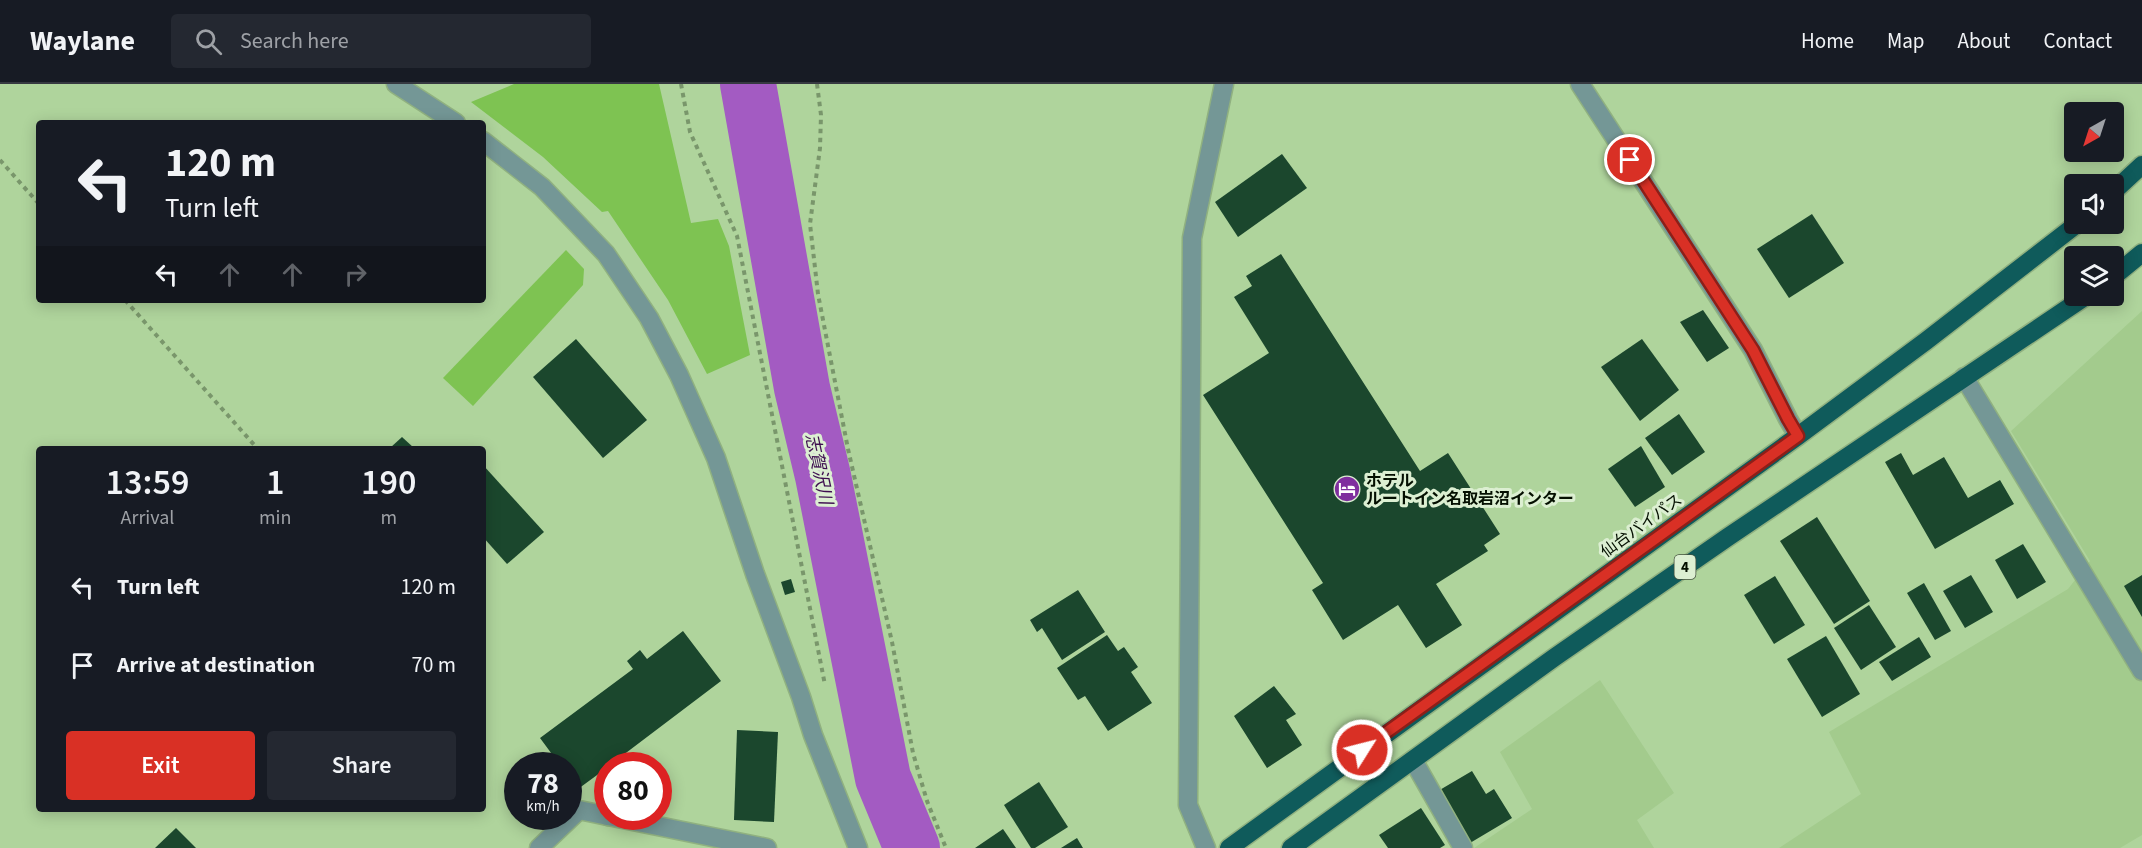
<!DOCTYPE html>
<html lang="en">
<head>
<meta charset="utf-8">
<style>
  body { margin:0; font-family:"Source Sans 3","Noto Sans JP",sans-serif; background:#242831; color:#f1f3f6; height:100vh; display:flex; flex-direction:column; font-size:22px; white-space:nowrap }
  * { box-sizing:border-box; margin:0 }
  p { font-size:20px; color:#9ea1a6 }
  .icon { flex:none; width:33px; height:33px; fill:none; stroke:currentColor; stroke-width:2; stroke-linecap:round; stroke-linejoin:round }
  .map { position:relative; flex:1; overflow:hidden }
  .sheet { position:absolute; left:36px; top:362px; width:450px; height:366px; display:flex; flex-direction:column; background:#171b24; border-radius:6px; box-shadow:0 3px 15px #0003 }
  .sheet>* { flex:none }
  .top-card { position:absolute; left:36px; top:36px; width:450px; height:183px; border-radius:6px; box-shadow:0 3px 15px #0003; background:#171b24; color:#f1f3f6; overflow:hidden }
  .needle { width:39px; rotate:219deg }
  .fabs { position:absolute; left:2064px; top:18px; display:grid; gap:12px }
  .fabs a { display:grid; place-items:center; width:60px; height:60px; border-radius:6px; background:#171b24; box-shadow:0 3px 15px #0003; font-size:30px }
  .speed { position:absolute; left:504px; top:668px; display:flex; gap:12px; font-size:30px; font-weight:700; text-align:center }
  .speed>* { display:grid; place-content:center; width:78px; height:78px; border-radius:50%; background:#171b24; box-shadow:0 3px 15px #0003; line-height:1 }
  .speed small { font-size:15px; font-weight:400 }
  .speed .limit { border:9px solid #d22; background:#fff; color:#111 }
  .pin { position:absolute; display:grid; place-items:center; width:51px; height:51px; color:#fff; margin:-26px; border:3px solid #fff; border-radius:50%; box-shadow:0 2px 6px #0007 }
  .me { position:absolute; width:66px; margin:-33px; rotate:54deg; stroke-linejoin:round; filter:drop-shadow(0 0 4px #0008) }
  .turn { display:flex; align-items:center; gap:21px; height:126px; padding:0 30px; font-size:27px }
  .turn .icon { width:78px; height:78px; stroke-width:2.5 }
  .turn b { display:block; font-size:42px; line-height:51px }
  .lanes { display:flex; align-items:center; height:57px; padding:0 30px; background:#0003; justify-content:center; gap:30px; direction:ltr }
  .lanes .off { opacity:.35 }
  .eta { display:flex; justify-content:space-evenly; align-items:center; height:102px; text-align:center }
  .eta b { font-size:36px; font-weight:600; line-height:42px }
  .action { display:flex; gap:12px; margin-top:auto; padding:12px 30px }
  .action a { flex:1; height:69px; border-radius:6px; background:#d93025; color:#fff; font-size:24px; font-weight:600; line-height:69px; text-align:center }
  .action a+a { background:#242831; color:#f1f3f6 }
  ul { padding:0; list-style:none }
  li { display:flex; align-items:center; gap:18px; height:78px; padding:0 30px }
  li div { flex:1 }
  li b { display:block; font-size:22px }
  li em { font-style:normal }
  header { display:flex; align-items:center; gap:36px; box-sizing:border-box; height:84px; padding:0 30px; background:#171b24; border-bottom:2px solid #363941 }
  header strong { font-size:28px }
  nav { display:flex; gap:33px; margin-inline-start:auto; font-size:21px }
  .search { width:420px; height:54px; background:#242831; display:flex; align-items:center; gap:15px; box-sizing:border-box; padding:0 21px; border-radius:6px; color:#9ea1a6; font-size:22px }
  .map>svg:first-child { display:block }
</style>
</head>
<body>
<header>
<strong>Waylane</strong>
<div class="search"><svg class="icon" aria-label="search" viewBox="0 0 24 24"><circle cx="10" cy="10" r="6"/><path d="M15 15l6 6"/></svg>Search here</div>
<nav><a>Home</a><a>Map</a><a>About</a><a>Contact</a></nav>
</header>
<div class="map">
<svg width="2142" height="764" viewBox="0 0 2142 764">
  <rect width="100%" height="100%" fill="#afd49c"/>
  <!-- built -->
  <g fill="#a3cb8d">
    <path d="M2142 227V751L2120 764H1779L1861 710 1829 648 2068 505 2090 477 2011 347Z"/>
    <path d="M1600 596 1674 709 1637 736 1654 764H1474L1532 725 1500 668Z"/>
  </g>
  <!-- green -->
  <g fill="#7ec352">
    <path d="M514 0H659L691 139 718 135 729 162 750 271 707 290 668 216 608 127 602 128 543 73 471 18Z"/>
    <path d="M566 166 584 185 583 201 473 322 443 294Z"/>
  </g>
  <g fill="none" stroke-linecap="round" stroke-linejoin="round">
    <!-- river -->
    <path stroke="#a35bc2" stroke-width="56" d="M748 0 802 304 823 392 883 694 912 764"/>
  </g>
  <!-- building -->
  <g fill="#1b472d">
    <path d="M1282 70 1307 104 1238 153 1215 118Z"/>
    <path d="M1812 130 1844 179 1789 214 1757 165Z"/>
    <path d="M1281 170 1420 387 1448 369 1500 450 1484 461 1488 467 1436 500 1462 541 1426 564 1398 521 1343 556 1312 506 1323 499 1203 311 1269 269 1234 213 1252 202 1246 192Z"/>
    <path d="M1703 226 1729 264 1707 278 1680 238Z"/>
    <path d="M576 255 647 336 603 374 533 293Z"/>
    <path d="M1642 255 1679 306 1640 337 1601 283Z"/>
    <path d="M1679 330 1705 368 1672 391 1645 354Z"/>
    <path d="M402 353 414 364H390Z"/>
    <path d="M1641 362 1665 403 1635 423 1608 385Z"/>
    <path d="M1901 369 1913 391 1944 373 1968 414 2000 396 2014 420 1935 465 1885 378Z"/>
    <path d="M483 381 544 448 507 480 483 453Z"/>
    <path d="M1817 433 1870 517 1834 540 1780 457Z"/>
    <path d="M2023 460 2046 498 2017 515 1995 476Z"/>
    <path d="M1971 491 1993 528 1965 544 1943 507Z"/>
    <path d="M2142 491V533L2124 502Z"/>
    <path d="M1775 492 1805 541 1774 560 1744 511Z"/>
    <path d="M791 495 795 508 785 511 781 498Z"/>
    <path d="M1924 499 1951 547 1935 556 1907 509Z"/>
    <path d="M1078 506 1105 548 1062 576 1042 544 1037 548 1030 536Z"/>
    <path d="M1869 521 1896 563 1861 586 1834 544Z"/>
    <path d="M683 547 721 597 610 681H608V683L578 705 568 692V681H560L540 654 633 585 627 577 640 566 647 575Z"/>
    <path d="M1107 551 1118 567 1124 563 1138 583 1131 588 1152 619 1108 647 1085 612 1078 616 1057 584Z"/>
    <path d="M1826 552 1860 610 1822 633 1787 575Z"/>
    <path d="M1919 553 1931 573 1892 597 1879 578Z"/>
    <path d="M1274 602 1296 630 1286 636 1302 661 1267 684 1234 632Z"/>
    <path d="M737 646 778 648 774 738 734 736Z"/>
    <path d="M1472 687 1486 710 1494 705 1512 734 1470 759 1438 707Z"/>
    <path d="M1039 698 1068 743 1035 764H1031L1004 721Z"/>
    <path d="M1421 724 1445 761 1440 764H1388L1379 751Z"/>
    <path d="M176 744 196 764H155Z"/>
    <path d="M1003 745 1016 764H975Z"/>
    <path d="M1077 754 1083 764H1061Z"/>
  </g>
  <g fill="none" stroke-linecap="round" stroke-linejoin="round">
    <!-- minor casing -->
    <g stroke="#90b180" stroke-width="21">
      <g id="minor">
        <path d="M396 0 456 39"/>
        <path d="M1580 0 1753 266 1788 335 1798 352"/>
        <path d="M483 57 542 103 606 170 649 234 679 291 716 374 755 490 801 613 813 651 858 764"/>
        <path d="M1964 293 2142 587"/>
        <path d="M1413 676 1463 764"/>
        <path d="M608 732 767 764"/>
        <path d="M539 764 579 726 608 732"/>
        <path d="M1206 764 1188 721 1192 154 1224 0"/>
      </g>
    </g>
    <!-- highway casing -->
    <g stroke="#90b180" stroke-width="21">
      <g id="highway">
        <path d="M2114 107 2142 81"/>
        <path d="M2114 192 2142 169"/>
        <path d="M1229 764 1798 352 1926 257 2077 140"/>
        <path d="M1291 764 1555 573 1728 453 2086 212"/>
      </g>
    </g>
    <!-- path -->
    <g stroke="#79966b" stroke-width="4" stroke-dasharray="4.5 4.5" stroke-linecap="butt">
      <path d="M681 0 690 48 737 152 825 601"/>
      <path d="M817 0 821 31 820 64 810 140 818 210 848 365 892 558 913 669 927 717 946 764"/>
      <path d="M0 76 39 120"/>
      <path d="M125 216 257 364"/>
    </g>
    <!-- minor -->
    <use href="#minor" stroke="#749796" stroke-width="18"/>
    <!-- highway -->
    <use href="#highway" stroke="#0f5b5b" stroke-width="18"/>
  </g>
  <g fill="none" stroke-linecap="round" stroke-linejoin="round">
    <!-- route casing -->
    <g stroke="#8d1f18" stroke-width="15">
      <path id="route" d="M1362 666 1798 352 1788 335 1753 266 1630 76"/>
    </g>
    <!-- route -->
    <use href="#route" stroke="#d93025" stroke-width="10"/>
  </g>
  <!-- icons -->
  <defs>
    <g id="hotel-disc" transform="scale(1.35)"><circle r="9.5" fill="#7f2e9e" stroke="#dcefd2"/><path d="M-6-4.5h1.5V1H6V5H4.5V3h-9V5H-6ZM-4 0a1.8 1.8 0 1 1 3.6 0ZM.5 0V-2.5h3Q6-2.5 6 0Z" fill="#fff"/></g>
  </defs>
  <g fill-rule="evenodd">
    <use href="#hotel-disc" x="1347" y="405"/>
  </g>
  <g text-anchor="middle" stroke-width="6" stroke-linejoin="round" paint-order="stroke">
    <!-- shield labels -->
    <rect fill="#dcefd2" stroke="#45523f" stroke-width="1.5" x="1674.5" y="471" width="21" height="24" rx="4.5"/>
    <g font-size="15" font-weight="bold" fill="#040f00">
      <text x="1685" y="488">4</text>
    </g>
    <!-- poi labels -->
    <g font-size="16" font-weight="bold" fill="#040f00" stroke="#dcefd2" text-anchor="start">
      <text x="1366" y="402">ホテル<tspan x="1366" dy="18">ルートイン名取岩沼インター</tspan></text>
    </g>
    <!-- street labels -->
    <g font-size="16" fill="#040f00" stroke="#dcefd2">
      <text transform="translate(1641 441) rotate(-36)" y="6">仙台バイパス</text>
    </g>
    <!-- water labels -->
    <g font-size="18" font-style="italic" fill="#3e0e50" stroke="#dcefd2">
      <text transform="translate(819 385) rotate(78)" y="6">志賀沢川</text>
    </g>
  </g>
</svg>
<div class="fabs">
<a><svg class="needle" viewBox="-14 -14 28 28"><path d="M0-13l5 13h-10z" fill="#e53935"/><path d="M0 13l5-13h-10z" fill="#9ea1a6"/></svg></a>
<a><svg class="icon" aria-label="sound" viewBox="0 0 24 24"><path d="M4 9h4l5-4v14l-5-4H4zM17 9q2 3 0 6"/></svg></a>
<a><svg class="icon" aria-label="layers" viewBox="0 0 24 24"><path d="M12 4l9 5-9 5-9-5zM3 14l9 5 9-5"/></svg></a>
</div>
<div class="speed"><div>78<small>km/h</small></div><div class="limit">80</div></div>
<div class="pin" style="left:1630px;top:76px;background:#d93025"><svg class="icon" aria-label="arrive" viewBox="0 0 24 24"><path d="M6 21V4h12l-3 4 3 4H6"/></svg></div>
<svg class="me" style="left:1362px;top:666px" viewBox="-20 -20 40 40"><circle r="17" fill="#d93025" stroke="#fff" stroke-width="3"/><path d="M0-11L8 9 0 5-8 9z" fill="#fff"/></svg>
<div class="top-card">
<div class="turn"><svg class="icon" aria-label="left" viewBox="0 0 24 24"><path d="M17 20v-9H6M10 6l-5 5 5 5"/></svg><div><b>120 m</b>Turn left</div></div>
<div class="lanes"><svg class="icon" aria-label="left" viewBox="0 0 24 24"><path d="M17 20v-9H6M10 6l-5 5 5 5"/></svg><svg class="icon off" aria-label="ahead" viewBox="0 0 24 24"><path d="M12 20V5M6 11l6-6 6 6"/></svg><svg class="icon off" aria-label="ahead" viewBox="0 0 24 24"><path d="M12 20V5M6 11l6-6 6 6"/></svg><svg class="icon off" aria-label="right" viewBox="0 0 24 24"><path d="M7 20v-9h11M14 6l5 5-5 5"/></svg></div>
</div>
<section class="sheet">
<div class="eta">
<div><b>13:59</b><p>Arrival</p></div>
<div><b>1</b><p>min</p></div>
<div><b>190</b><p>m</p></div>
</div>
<ul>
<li><svg class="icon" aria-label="left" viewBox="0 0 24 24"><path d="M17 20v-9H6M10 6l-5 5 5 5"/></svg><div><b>Turn left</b></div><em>120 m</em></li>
<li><svg class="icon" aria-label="arrive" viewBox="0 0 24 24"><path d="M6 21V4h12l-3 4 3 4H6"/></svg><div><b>Arrive at destination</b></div><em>70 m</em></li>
</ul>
<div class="action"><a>Exit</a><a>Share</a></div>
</section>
</div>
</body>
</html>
